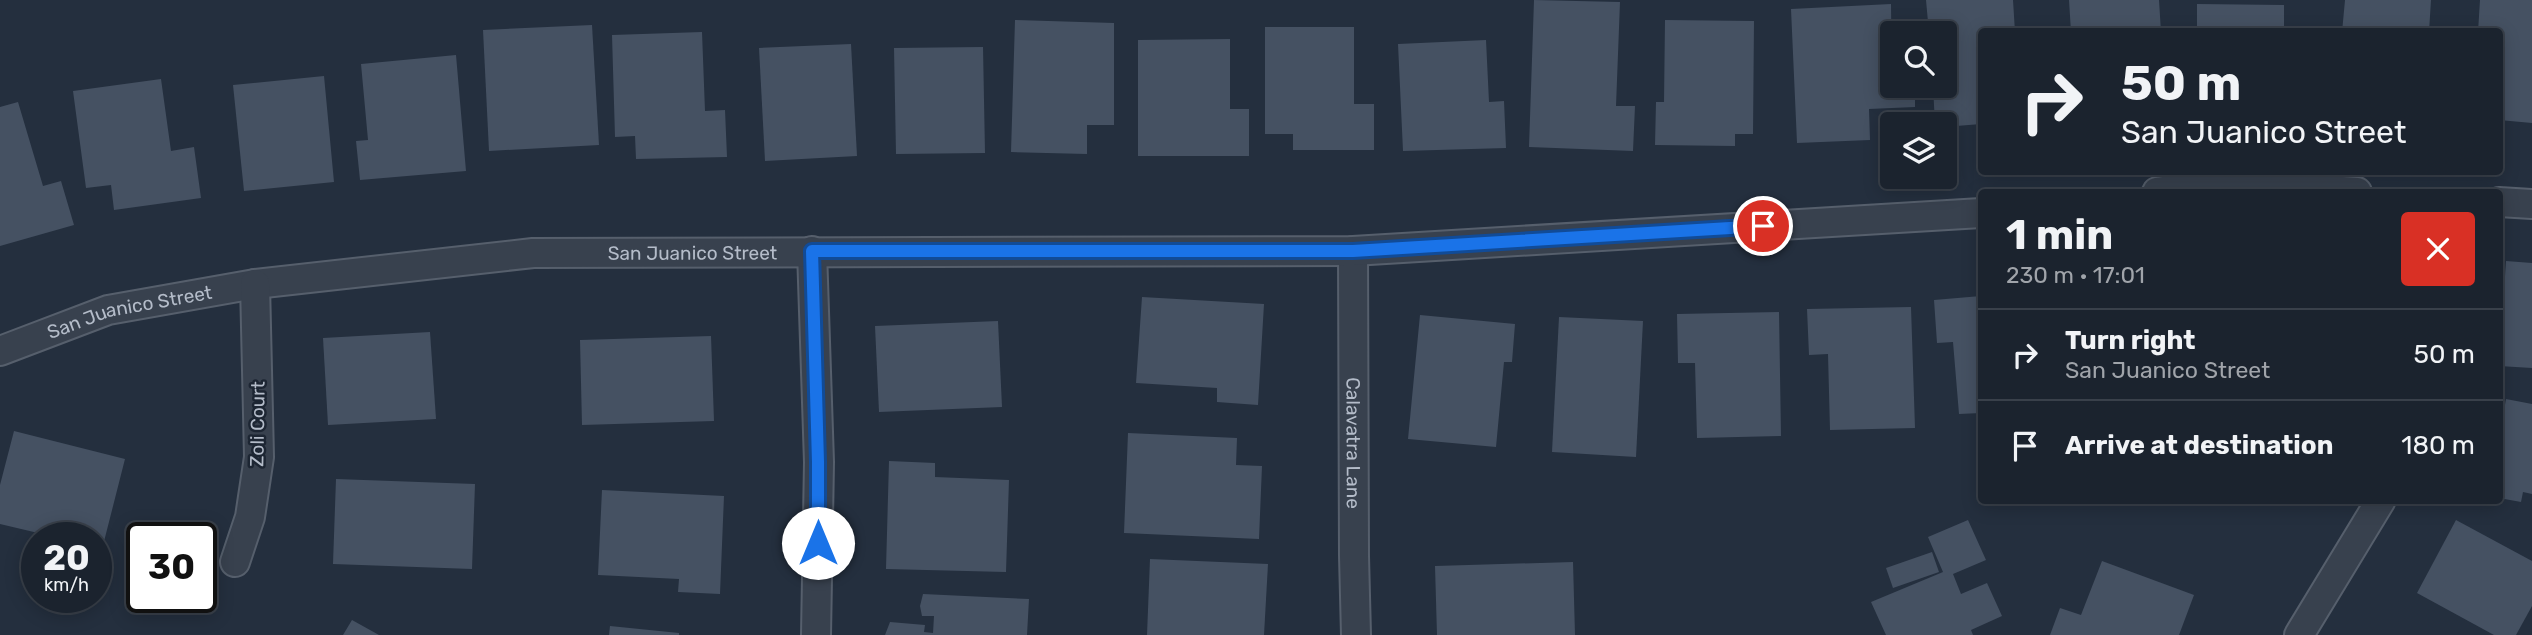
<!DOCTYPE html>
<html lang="en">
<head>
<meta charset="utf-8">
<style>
  body { margin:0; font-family:Rubik,sans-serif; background:#242b36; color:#f1f3f6; height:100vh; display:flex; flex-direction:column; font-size:26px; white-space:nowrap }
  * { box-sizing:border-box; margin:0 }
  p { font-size:23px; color:#a0a4aa }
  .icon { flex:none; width:38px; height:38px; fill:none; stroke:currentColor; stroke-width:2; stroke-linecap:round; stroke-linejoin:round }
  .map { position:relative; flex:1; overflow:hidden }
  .drawer { position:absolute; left:1978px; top:189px; width:525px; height:315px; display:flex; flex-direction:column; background:#1b232e; border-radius:7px; box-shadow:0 4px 18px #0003,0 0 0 2px #39404a }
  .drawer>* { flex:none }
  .top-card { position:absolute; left:1978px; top:28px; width:525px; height:147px; border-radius:7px; box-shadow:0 4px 18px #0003,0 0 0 2px #39404a; background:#1b232e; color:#f1f3f6; overflow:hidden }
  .fabs { position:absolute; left:1880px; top:21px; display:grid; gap:14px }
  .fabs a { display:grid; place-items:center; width:77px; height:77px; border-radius:7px; background:#1b232e; box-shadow:0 4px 18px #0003,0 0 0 2px #39404a; font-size:35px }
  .speed { position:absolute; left:21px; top:522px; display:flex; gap:14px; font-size:35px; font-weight:700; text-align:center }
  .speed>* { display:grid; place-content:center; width:91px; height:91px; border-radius:50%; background:#1b232e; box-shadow:0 4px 18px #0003,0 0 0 2px #39404a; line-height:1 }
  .speed small { font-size:18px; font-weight:400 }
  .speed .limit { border:4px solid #111; border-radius:10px; background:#fff; color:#111 }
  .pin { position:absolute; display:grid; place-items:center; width:60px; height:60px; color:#fff; margin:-30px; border:4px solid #fff; border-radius:50%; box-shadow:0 2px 7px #0007 }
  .me { position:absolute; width:77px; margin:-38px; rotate:0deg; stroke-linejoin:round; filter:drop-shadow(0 0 5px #0008) }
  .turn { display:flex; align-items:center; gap:24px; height:147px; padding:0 28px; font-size:32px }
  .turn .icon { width:91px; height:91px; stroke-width:2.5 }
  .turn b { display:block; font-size:49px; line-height:60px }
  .round { display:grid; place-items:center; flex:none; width:74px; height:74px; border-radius:7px; background:#242b36 }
  .overview { display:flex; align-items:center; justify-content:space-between; height:119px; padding:0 28px }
  h1 { font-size:42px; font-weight:700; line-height:52px }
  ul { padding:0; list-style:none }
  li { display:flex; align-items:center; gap:21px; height:91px; padding:0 28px; border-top:2px solid #39404a }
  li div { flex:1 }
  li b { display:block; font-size:26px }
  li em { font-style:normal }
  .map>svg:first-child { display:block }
</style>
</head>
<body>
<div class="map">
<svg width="2532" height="635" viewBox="0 0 2532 635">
  <rect width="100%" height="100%" fill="#242f3e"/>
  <!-- building -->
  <g fill="#455162">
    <path d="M1534 0 1620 2 1616 106H1635L1633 151 1529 147Z"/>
    <path d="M1926 0H2013L2015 32H1981V124L1944 127V124H1935L1933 86H1944V33H1929Z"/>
    <path d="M2069 0H2159L2161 32H2071Z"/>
    <path d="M2345 0H2431L2429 32H2342Z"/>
    <path d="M2480 0H2532V123L2499 120V32H2478Z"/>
    <path d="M1891 4 1892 86H1915V107L1869 109 1870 140 1797 143 1791 9Z"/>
    <path d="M2197 4 2284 5V32H2197Z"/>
    <path d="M1015 20 1114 23V125H1087V154L1011 152Z"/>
    <path d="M1665 20 1754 21 1753 134H1735V146L1655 145 1656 102H1664Z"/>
    <path d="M592 25 599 145 489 151 483 30Z"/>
    <path d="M1265 27H1354V104H1374V150H1293V134H1265Z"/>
    <path d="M702 32 705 111 725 110 727 157 636 159 635 136 615 137 612 35Z"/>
    <path d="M1230 39V109H1249V156H1138V40Z"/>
    <path d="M1486 40 1489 102 1504 101 1506 148 1403 151 1398 44Z"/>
    <path d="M851 44 857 156 765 161 759 48Z"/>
    <path d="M983 47 985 153 896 154 894 48Z"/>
    <path d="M456 55 466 171 360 180 356 141 368 140 361 64Z"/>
    <path d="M324 76 334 182 244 191 233 85Z"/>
    <path d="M161 79 171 151 194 147 201 198 114 210 111 185 86 188 73 91Z"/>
    <path d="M18 102 43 186 61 181 74 225 0 246V107Z"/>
    <path d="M2506 261 2532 263V368L2499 366Z"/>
    <path d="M1981 296V413L1959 414 1953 342 1937 343 1934 300Z"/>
    <path d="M1142 297 1264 304 1258 405 1217 402V388L1136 383Z"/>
    <path d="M1911 307 1915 428 1830 430 1828 354 1809 355 1807 309Z"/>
    <path d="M1779 312 1781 436 1697 438 1695 363H1678L1677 314Z"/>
    <path d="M1420 315 1515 324 1512 362H1504L1496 447 1408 439Z"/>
    <path d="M1559 317 1643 321 1636 457 1552 452Z"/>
    <path d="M998 321 1002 407 879 412 875 326Z"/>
    <path d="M430 332 436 419 328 425 323 338Z"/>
    <path d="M711 336 714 421 582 425 580 340Z"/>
    <path d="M2506 399 2532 404V494L2523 492 2521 502 2499 498V422H2502Z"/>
    <path d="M14 431 125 459 97 569 96 537H55L0 524V485Z"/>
    <path d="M1128 433 1237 438 1236 465 1262 466 1259 539 1124 533Z"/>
    <path d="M889 461 935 463V477L1009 480 1006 572 886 569Z"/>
    <path d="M336 479 475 484 472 569 333 564Z"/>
    <path d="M602 490 724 496 720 594 678 592 679 579 598 575Z"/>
    <path d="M1968 520 1986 560 1953 574 1961 594 1987 583 2002 616 1971 630 1973 635H1886L1871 602 1943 572 1928 537Z"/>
    <path d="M2456 520 2532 561V606L2516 635H2494L2417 593Z"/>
    <path d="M1932 552 1939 572 1893 588 1886 568Z"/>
    <path d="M1150 559 1268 564 1264 635H1147Z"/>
    <path d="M2102 561 2194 595 2179 635H2050L2060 608 2081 615Z"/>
    <path d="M1573 562 1575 635H1437L1435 566Z"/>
    <path d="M923 594 1029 599 1027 635H885L890 622 925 625 924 632 933 633 934 616H922L920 606Z"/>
    <path d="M352 620 379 635H343Z"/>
    <path d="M610 626 679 633V635H609Z"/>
  </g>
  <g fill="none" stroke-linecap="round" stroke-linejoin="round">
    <!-- minor casing -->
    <g stroke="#565f6c" stroke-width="32">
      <g id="minor">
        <path d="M2157 192 2224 183 2357 192"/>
        <path d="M2499 202 2532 204"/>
        <path d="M812 251 819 462 816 635"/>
        <path id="s1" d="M1353 251 1354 556 1356 635"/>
        <path id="s2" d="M0 351 108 310 255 284 533 253 1353 251 1981 213"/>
        <path d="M235 562 250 517 259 457 255 284"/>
        <path d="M2299 635 2381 500"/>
      </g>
    </g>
    <!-- minor -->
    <use href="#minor" stroke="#38414e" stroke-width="28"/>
  </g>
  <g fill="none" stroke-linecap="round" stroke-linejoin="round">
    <!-- route casing -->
    <g stroke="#114b97" stroke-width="18">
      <path id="route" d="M818 543V462L812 251H1353L1763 226"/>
    </g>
    <!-- route -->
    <use href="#route" stroke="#1a73e8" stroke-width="12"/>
  </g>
  <g text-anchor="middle" stroke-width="5" stroke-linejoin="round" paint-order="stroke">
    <!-- street labels -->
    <g font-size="19" fill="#b4bcc9" stroke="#1d2633">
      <text dy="7" stroke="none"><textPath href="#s2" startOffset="704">San Juanico Street</textPath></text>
      <text dy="7" stroke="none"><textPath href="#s2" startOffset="136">San Juanico Street</textPath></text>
      <text transform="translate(257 424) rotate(-89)" y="7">Zoli Court</text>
      <text dy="7" stroke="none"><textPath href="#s1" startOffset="192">Calavatra Lane</textPath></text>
    </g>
  </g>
</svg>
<div class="fabs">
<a><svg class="icon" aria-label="search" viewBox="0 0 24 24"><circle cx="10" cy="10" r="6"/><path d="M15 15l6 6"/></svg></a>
<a><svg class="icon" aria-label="layers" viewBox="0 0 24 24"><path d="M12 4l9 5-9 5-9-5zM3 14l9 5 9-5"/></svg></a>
</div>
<div class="speed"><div>20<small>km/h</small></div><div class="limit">30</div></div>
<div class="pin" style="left:1763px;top:226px;background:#d93025"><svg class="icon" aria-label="arrive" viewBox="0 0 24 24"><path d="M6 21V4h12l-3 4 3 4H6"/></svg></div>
<svg class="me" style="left:818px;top:543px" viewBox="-20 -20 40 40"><circle r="19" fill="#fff"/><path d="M0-13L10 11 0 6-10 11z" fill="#1a73e8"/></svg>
<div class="top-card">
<div class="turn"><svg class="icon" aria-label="right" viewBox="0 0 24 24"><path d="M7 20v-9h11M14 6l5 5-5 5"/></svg><div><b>50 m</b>San Juanico Street</div></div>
</div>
<section class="drawer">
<div class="overview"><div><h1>1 min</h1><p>230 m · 17:01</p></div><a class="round" style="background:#d93025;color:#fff"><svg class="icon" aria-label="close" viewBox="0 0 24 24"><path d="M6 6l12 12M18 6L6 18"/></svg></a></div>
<ul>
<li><svg class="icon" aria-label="right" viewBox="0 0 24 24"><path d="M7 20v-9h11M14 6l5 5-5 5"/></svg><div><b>Turn right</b><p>San Juanico Street</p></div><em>50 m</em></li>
<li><svg class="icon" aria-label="arrive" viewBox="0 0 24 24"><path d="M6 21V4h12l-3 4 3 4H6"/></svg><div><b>Arrive at destination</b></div><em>180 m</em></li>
</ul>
</section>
</div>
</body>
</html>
